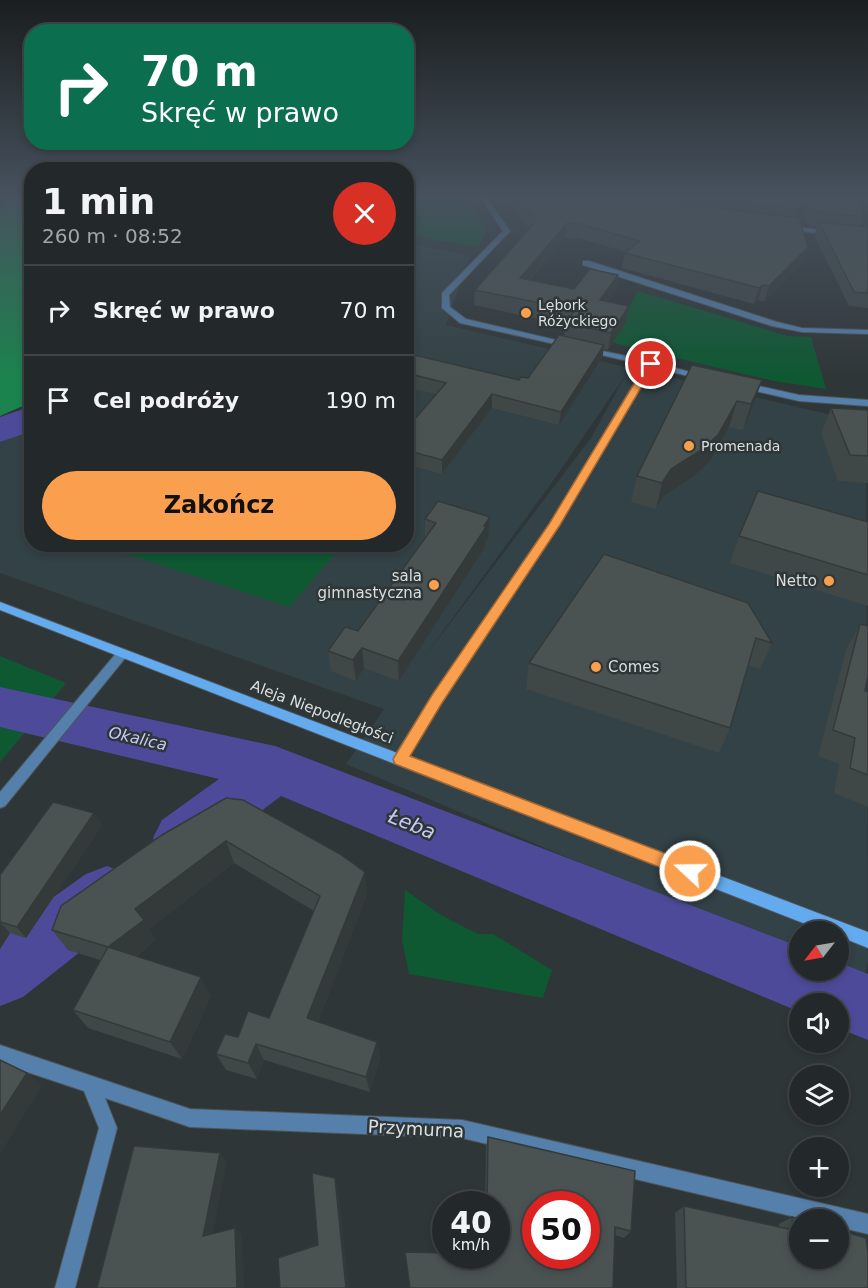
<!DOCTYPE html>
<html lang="pl">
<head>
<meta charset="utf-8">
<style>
  body { margin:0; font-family:"DejaVu Sans",sans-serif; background:#2f3436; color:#f1f3f6; height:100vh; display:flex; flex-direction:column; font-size:22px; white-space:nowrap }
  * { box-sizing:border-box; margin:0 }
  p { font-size:20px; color:#a3a6a8 }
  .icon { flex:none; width:33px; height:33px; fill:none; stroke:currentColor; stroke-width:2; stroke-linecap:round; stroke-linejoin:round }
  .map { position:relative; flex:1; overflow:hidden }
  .sheet { position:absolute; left:24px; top:162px; width:390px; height:390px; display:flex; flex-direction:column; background:#23282a; border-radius:24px; box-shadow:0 3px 9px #0003,0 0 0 2px #404447 }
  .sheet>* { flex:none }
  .top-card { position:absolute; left:24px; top:24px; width:390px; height:126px; border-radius:24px; box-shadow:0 3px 9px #0003,0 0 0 2px #404447; background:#0b6e4f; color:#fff; overflow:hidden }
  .needle { width:39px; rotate:239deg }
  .controls { position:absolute; left:789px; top:921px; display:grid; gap:12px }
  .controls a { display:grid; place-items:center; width:60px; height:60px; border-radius:50%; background:#23282a; box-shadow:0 3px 9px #0003,0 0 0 2px #404447; font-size:30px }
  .speed { position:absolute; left:432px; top:1191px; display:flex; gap:12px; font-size:30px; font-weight:700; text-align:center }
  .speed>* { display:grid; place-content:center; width:78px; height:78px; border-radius:50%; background:#23282a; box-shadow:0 3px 9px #0003,0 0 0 2px #404447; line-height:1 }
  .speed small { font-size:15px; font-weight:400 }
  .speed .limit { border:9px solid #d22; background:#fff; color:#111 }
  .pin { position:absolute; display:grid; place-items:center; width:51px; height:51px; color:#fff; margin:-26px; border:3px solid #fff; border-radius:50%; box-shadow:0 2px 6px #0007 }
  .me { position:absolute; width:66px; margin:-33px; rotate:291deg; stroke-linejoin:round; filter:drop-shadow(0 0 4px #0008) }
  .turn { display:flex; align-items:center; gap:21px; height:126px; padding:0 18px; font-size:27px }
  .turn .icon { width:78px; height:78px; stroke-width:2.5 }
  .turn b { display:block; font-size:42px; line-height:51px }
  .round { display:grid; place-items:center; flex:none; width:63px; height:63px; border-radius:32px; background:#2f3436 }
  .summary { display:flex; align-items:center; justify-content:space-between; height:102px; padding:0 18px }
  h1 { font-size:36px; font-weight:700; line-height:45px }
  .action { display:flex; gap:12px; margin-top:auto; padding:12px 18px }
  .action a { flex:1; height:69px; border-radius:36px; background:#fa9f4e; color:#111; font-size:24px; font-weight:700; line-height:69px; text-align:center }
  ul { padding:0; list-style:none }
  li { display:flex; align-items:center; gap:18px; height:90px; padding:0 18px; border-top:2px solid #404447 }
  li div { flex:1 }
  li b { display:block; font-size:22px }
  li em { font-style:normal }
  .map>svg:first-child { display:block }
</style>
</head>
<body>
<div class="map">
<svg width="868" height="1288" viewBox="0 0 868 1288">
  <rect width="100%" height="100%" fill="#2f3638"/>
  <!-- built -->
  <path fill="#334246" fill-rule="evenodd" d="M407 243 470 256 446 325 866 423 868 962 863 982 836 971 838 970V932H800L799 955 346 764 384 709 0 573V442L31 427 32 544H406ZM625 376 591 438 422 660 553 481Z"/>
  <!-- green -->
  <g fill="#0e5832">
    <path d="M407 198H466L487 229 478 248 407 234Z"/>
    <path d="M638 291 788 336 811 337 826 389 774 381 609 342Z"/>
    <path d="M317 545 337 551 290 607 100 545Z"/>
    <path d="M0 656 66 683 0 762Z"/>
    <path d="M405 890 441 915 478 934H493L552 970 543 998 409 974 402 940Z"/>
  </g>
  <!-- forest -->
  <path fill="#1b834d" d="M10 198H31L32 402 0 416V209Z"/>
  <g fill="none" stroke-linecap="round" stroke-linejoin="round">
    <!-- river -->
    <g fill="#4d4b99" fill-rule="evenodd">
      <path d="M32 406V431L0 442V417Z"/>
      <path d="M0 687 275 746 800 947V970H838V962L868 974V1040L838 1028V1004H800V1012L281 796 202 856 182 864 162 856 153 838 162 820 219 779 0 727Z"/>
      <path d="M107 866 128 874 137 894 128 914 23 997 0 1006V935L86 874Z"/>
    </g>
    <!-- street casing -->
    <g stroke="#4e5456" stroke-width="2">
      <g id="street">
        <path d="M0 198H4L0 201Z"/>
        <path d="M481 198H487L510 231 449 295 450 307 466 319 573 344V348L460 323 442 308V293L503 231Z"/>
        <path d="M786 226 831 231 834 233 831 235 784 229 783 228Z"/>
        <path d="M583 261H589L777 322 802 328 868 330V334L802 332 772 326 583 265Z"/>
        <path d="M584 347 650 361 708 377 704 380 652 367 559 525 441 703 405 763 400 765 395 763 393 759 395 755 433 695 550 524 645 365 584 351Z"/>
        <path d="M745 383 799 395 868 400V406L799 401 742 388V384Z"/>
        <path d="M122 649 126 651 128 654 126 657 5 806 0 808V792L118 651Z"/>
        <path d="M0 1045 190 1109 462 1120 868 1214V1234L838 1227V1220H808L462 1138 190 1127 105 1098 117 1128 75 1288H55L99 1128 84 1091 0 1063Z"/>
      </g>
    </g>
    <!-- secondary casing -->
    <g stroke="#4e5456" stroke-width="2">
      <path id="secondary" d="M0 602 868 932V948L838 936V932H826L0 610Z"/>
    </g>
    <!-- street -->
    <use href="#street" fill="#5580ac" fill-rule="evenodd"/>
    <!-- secondary -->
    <use href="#secondary" fill="#63aaef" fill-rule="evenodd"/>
  </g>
  <!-- wall -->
  <g fill="#404747">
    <path d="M506 198H860L863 217 860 226 868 227V308L849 306 814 235 817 227 810 226 805 216 799 218 803 262 764 302 758 300 754 304 622 268 625 253 626 252 578 238H565L530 280 574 289 618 275 616 290 608 302 626 322 608 350 604 349 602 358 559 425 492 408 442 474 406 464V429L436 394 406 387V353L519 380 528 378 564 336 566 325 474 305 475 290 529 229Z"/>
    <path d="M692 365 753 406 743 430 729 427 710 461 693 477 664 496 656 509 631 502 637 476Z"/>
    <path d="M831 408 868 410V483L838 481 821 434Z"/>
    <path d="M490 517 488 538 485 542V547L399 681 364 668 356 681 331 671 328 651 358 631 425 538V519Z"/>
    <path d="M868 522V606L730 563 739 536Z"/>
    <path d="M748 603 772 643 760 669 748 665 730 728 719 753 526 689 529 663Z"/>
    <path d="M860 624 865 691 868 692V807L834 793 839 764 818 756 846 650Z"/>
    <path d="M226 798 367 894 318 1022 377 1042 380 1058 370 1092 264 1060 257 1079 226 1070 216 1054 238 1037 269 1018 314 911 234 863 149 929 156 940 136 956 211 996 182 1059 88 1028 73 1010 100 960 68 950 52 930Z"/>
    <path d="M94 813 102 825 26 938 10 933 0 949V875Z"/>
    <path d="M488 1137 631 1231 624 1238 615 1235 613 1288 484 1258V1256H496V1204H485L486 1146Z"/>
    <path d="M684 1206 779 1227V1224L792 1217 868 1288H677L675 1213Z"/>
  </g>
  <!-- shaded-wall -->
  <g fill="#343a39">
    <path d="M810 202 805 216 793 221 796 209V207Z"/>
    <path d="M567 223 565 238 518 293 520 278Z"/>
    <path d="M808 247 803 262 764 302 769 286Z"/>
    <path d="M618 275 616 290 598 316 600 300Z"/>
    <path d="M763 285 758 300 754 304 759 288Z"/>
    <path d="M629 306 626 322 608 350 611 333Z"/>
    <path d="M604 345 602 358 559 425 561 412Z"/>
    <path d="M762 380 753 406 743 430 751 404Z"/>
    <path d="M492 394V408L442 474V460Z"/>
    <path d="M737 401 729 427 710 461 693 477 664 496 656 509 662 483 671 469Z"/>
    <path d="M490 517 488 538 485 542V547L399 681 398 661Z"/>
    <path d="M362 648 364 668 356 681 353 660Z"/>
    <path d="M94 813 102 825 26 938 17 927Z"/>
    <path d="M226 841 234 863 149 929 156 940 122 966 108 947 135 909Z"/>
    <path d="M365 872 367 894 313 1036 307 1018Z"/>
    <path d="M0 922 10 933 0 949Z"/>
    <path d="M201 977 211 996 182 1059 170 1042Z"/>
    <path d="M377 1042 380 1058 370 1092 366 1077Z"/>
    <path d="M256 1044 264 1060 257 1079 248 1063Z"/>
    <path d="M27 1073 42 1086 0 1154V1115Z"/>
    <path d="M220 1153 227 1162 211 1243 203 1236Z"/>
    <path d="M335 1178 338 1187 349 1288H346Z"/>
    <path d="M235 1228 242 1235 244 1288H237Z"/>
  </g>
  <!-- building -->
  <g fill="#4b5352" stroke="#343a39" stroke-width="1.5" fill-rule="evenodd">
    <path d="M518 198H630L799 218 808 247 769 286 763 285 759 288 625 253 640 241 580 224 567 223 520 278 574 289 590 269 618 275 600 300 629 306 611 333 566 323 575 310 475 290 536 221Z"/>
    <path d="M697 198H860L863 217 815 211 810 202 796 207V209Z"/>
    <path d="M819 222 868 227V293L854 292Z"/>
    <path d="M559 335 604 345 561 412 492 394 442 460 406 450V429L446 383 406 373V353L519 380 521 377 528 378Z"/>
    <path d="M692 365 762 380 751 404 737 401 718 435 701 450 671 469 662 483 637 476Z"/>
    <path d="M831 408 868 410V456L850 455Z"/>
    <path d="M758 491 868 522V575L739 536Z"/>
    <path d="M438 501 490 517 484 526 486 527 398 661 362 648 353 660 328 651 345 627 358 631 436 523 425 519Z"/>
    <path d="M604 554 748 603 772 643 756 638 730 728 529 663Z"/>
    <path d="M860 624 868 626V676L865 691 868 692V775L850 768 855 738 833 730Z"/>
    <path d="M226 798 243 800 340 854 365 872 307 1018 377 1042 366 1077 256 1044 248 1063 216 1054 225 1034 238 1037 248 1011 269 1018 320 896 226 841 135 909 144 920 108 947 201 977 170 1042 73 1010 108 947 52 930 61 906 162 835Z"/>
    <path d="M53 802 94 813 17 927 0 922V875Z"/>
    <path d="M0 1060 27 1073 0 1115Z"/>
    <path d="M488 1137 635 1171 631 1231 615 1227 613 1288H410L405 1252 446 1253V1256H469L486 1258V1256H496V1204H487ZM536 1204H586V1256H536Z"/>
    <path d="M134 1146 220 1153 203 1236 235 1228 237 1288H97Z"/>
    <path d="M312 1173 335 1178 346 1288H280L278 1258 318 1245Z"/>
    <path d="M684 1206 793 1230 792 1217 802 1220H800V1258H838V1230L866 1238 868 1254V1288H686Z"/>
  </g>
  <!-- sky -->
  <linearGradient id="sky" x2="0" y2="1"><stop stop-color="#1a1e1f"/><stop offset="0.52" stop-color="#47525e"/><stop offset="1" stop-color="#47525e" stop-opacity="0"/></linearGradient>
  <rect width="868" height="379" fill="url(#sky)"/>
  <!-- route -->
  <path fill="#fa9f4e" stroke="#a26733" stroke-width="1.5" d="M651 361 655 364 560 525 442 703 410 756 696 865 698 871 696 876 690 879 395 764 393 759 432 695 549 524 646 364Z"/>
  <!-- markers -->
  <g fill="#fa9f4e" stroke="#2f3638" stroke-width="2">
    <circle cx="526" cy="313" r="6"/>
    <circle cx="689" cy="446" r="6"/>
    <circle cx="829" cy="581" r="6"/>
    <circle cx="434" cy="585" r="6"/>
    <circle cx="596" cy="667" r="6"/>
  </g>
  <g text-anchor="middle" stroke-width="5" stroke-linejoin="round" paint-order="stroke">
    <!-- far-poi labels -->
    <g font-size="14" fill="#dbdfe0" stroke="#2f3638" text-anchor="start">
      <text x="538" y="310">Lębork<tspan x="538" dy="16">Różyckiego</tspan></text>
      <text x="701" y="451">Promenada</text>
    </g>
    <!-- poi labels -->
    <g font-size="15" fill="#dbdfe0" stroke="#2f3638" text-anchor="end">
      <text x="422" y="581">sala<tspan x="422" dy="17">gimnastyczna</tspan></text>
      <text x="817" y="586">Netto</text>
      <text x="608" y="672" text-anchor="start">Comes</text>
    </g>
    <!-- street labels -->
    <g font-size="15" fill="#dbdfe0" stroke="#2f3638">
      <text transform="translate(322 712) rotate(21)" y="5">Aleja Niepodległości</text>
    </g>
    <!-- water labels -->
    <g font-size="16" font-style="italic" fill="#c6caf6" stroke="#2f3638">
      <text transform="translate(138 738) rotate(13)" y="6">Okalica</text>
    </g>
    <!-- near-street labels -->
    <g font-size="18" fill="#dbdfe0" stroke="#2f3638">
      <text transform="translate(416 1129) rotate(3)" y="6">Przymurna</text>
    </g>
    <!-- near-water labels -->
    <g font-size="20" font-style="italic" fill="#c6caf6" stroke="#2f3638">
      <text transform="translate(412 824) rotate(22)" y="7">Łeba</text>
    </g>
  </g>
</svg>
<div class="controls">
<a><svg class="needle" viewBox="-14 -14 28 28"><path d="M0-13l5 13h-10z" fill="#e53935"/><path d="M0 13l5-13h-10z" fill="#a3a6a8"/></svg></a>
<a><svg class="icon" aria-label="sound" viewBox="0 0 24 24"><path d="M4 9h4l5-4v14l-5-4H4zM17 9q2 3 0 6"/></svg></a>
<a><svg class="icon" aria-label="layers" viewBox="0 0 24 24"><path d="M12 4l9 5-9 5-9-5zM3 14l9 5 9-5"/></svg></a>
<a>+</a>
<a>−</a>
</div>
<div class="speed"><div>40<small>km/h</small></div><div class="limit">50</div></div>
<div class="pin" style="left:651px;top:364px;background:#d93025"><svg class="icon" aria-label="arrive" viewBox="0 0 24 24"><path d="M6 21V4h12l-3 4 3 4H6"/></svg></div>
<svg class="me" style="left:690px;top:871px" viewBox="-20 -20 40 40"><circle r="17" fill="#fa9f4e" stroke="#fff" stroke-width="3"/><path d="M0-11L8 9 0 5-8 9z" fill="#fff"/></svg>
<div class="top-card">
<div class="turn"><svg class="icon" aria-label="right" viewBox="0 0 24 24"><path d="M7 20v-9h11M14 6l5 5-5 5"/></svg><div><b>70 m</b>Skręć w prawo</div></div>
</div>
<section class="sheet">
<div class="summary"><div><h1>1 min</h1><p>260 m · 08:52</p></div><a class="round" style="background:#d93025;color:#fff"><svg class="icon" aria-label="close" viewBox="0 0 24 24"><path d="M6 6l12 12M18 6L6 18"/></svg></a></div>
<ul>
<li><svg class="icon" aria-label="right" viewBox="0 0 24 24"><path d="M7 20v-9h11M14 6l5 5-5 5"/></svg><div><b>Skręć w prawo</b></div><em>70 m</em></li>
<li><svg class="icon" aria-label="arrive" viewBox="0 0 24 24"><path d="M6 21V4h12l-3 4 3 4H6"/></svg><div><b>Cel podróży</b></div><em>190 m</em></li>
</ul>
<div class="action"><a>Zakończ</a></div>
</section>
</div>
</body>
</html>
